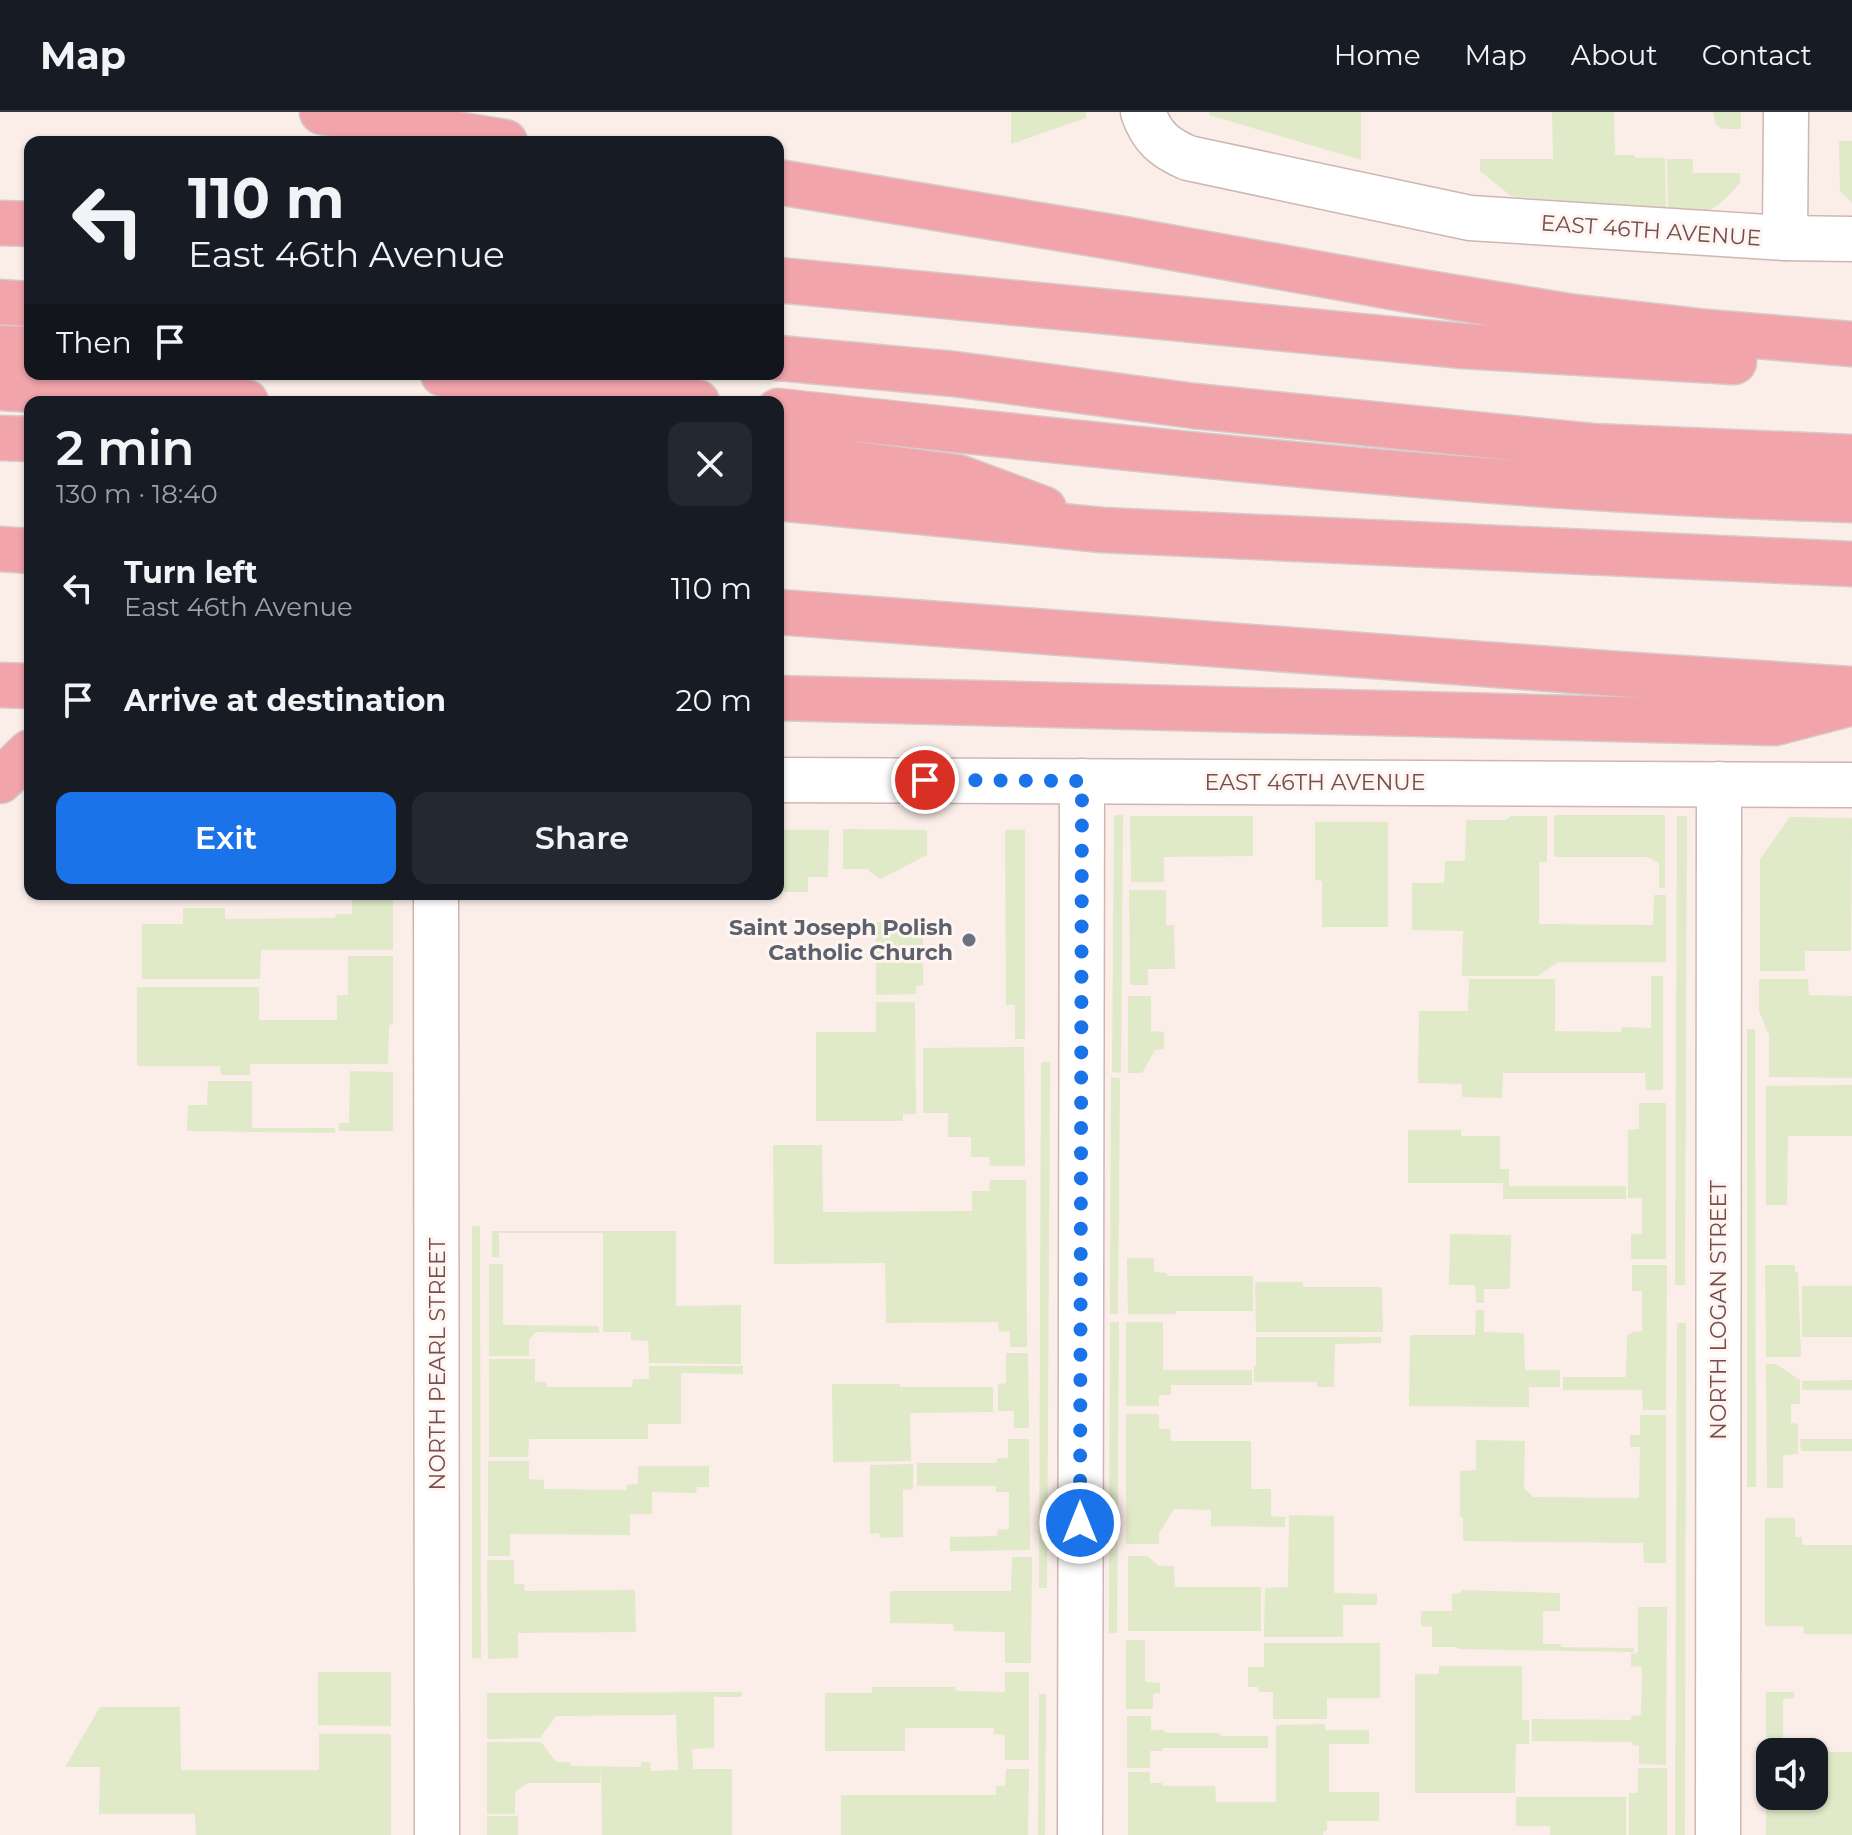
<!DOCTYPE html>
<html lang="en">
<head>
<meta charset="utf-8">
<style>
  body { margin:0; font-family:Montserrat,sans-serif; background:#242831; color:#f1f3f6; height:100vh; display:flex; flex-direction:column; font-size:30px; white-space:nowrap }
  * { box-sizing:border-box; margin:0 }
  p { font-size:26px; color:#9ea1a6 }
  .icon { flex:none; width:44px; height:44px; fill:none; stroke:currentColor; stroke-width:2; stroke-linecap:round; stroke-linejoin:round }
  .map { position:relative; flex:1; overflow:hidden }
  .panel { position:absolute; left:24px; top:284px; width:760px; height:504px; display:flex; flex-direction:column; background:#171b24; border-radius:16px; box-shadow:0 2px 6px #0004 }
  .panel>* { flex:none }
  .top-card { position:absolute; left:24px; top:24px; width:760px; height:244px; border-radius:16px; box-shadow:0 2px 6px #0004; background:#171b24; color:#f1f3f6; overflow:hidden }
  .fabs { position:absolute; left:1756px; top:1626px; display:grid; gap:16px }
  .fabs a { display:grid; place-items:center; width:72px; height:72px; border-radius:16px; background:#171b24; box-shadow:0 2px 6px #0004; font-size:40px }
  .pin { position:absolute; display:grid; place-items:center; width:68px; height:68px; color:#fff; margin:-34px; border:4px solid #fff; border-radius:50%; box-shadow:0 2px 8px #0007 }
  .me { position:absolute; width:88px; margin:-44px; rotate:0deg; stroke-linejoin:round; filter:drop-shadow(0 0 6px #0008) }
  .turn { display:flex; align-items:center; gap:28px; height:168px; padding:0 32px; font-size:36px }
  .turn .icon { width:104px; height:104px; stroke-width:2.5 }
  .turn b { display:block; font-size:56px; line-height:68px }
  .then { display:flex; align-items:center; height:76px; padding:0 32px; background:#0003; gap:16px; font-size:30px }
  .round { display:grid; place-items:center; flex:none; width:84px; height:84px; border-radius:16px; background:#242831 }
  .headline { display:flex; align-items:center; justify-content:space-between; height:136px; padding:0 32px }
  h1 { font-size:48px; font-weight:600; line-height:60px }
  .primary-button { display:flex; gap:16px; margin-top:auto; padding:16px 32px }
  .primary-button a { flex:1; height:92px; border-radius:16px; background:#1a73e8; color:#fff; font-size:32px; font-weight:600; line-height:92px; text-align:center }
  .primary-button a+a { background:#242831; color:#f1f3f6 }
  ul { padding:0; list-style:none }
  li { display:flex; align-items:center; gap:24px; height:112px; padding:0 32px }
  li div { flex:1 }
  li b { display:block; font-size:30px }
  li em { font-style:normal }
  header { display:flex; align-items:center; gap:48px; box-sizing:border-box; height:112px; padding:0 40px; background:#171b24; border-bottom:2px solid #363941 }
  header strong { font-size:38px }
  nav { display:flex; gap:44px; margin-inline-start:auto; font-size:28px }
  .map>svg:first-child { display:block }
</style>
</head>
<body>
<header>
<strong>Map</strong>
<nav><a>Home</a><a>Map</a><a>About</a><a>Contact</a></nav>
</header>
<div class="map">
<svg width="1852" height="1723" viewBox="0 0 1852 1723">
  <rect width="100%" height="100%" fill="#fbeee9"/>
  <!-- green -->
  <g fill="#e0e9c8">
    <path d="M1011 0H1086V6L1011 32Z"/>
    <path d="M1209 0H1361V48L1209 3Z"/>
    <path d="M1552 0H1614L1615 43H1634L1635 46H1665L1666 99 1511 84 1480 59V47H1553Z"/>
    <path d="M1713 0H1741V17H1722L1716 12Z"/>
    <path d="M1839 29H1852V91L1840 79Z"/>
    <path d="M1667 47H1693V61H1740V71C1711 103 1711 102 1668 96Z"/>
    <path d="M1114 703H1123L1121 961 1112 960Z"/>
    <path d="M1554 703H1665V776H1659V751L1647 745H1554Z"/>
    <path d="M1130 704H1253V744L1164 745V770H1131Z"/>
    <path d="M1511 704H1547V750H1539V812L1653 813 1654 783H1666V850H1558L1538 864H1462L1463 819 1412 818V771H1444L1445 749H1465L1466 708H1506Z"/>
    <path d="M1677 704H1687L1685 1173H1675Z"/>
    <path d="M1790 705 1852 706 1851 839H1805V859H1760V747Z"/>
    <path d="M1315 710H1388V815H1322V769L1315 768Z"/>
    <path d="M843 717 927 718V743L880 767 867 757H843Z"/>
    <path d="M783 718H829L828 765H808V780H783Z"/>
    <path d="M1005 718H1025V927H1015V893H1006Z"/>
    <path d="M1129 778H1166V813H1174L1175 857H1148V873H1130Z"/>
    <path d="M352 782H393V838H261L260 867H142V812H183V796H225V807L335 806 336 802H352Z"/>
    <path d="M876 810H923V873L916 874V882L876 883Z"/>
    <path d="M348 844H393V912L389 913 388 952H250V963H221L220 954H137V875H259V908H337V883H348Z"/>
    <path d="M1651 864H1663V978H1646L1645 961H1503L1502 986 1462 985V972L1418 971 1419 899H1468L1469 867H1555V919L1621 920 1622 915 1651 916Z"/>
    <path d="M1759 867H1808L1809 883 1852 884V966L1769 965V923L1759 899Z"/>
    <path d="M1128 884H1151V919L1164 920V937L1155 938 1142 961H1128Z"/>
    <path d="M876 890H915L916 1002H903V1009H816V920H876Z"/>
    <path d="M1747 917H1755L1756 1375H1747Z"/>
    <path d="M1024 935 1025 1054H990L989 1045H971V1025H948V1001H923V936Z"/>
    <path d="M1041 950H1050L1047 1476H1039Z"/>
    <path d="M350 959 393 960V1019H339V1011H349Z"/>
    <path d="M1111 966H1120L1118 1202H1110Z"/>
    <path d="M208 969H252V1016H335V1021L187 1019 188 993H207Z"/>
    <path d="M1852 973V1024H1788L1787 1093H1766V974Z"/>
    <path d="M1639 991H1666V1147H1631V1122H1642V1086H1628V1018L1639 1017Z"/>
    <path d="M1408 1018H1461V1024H1500V1057H1509V1074H1626V1087H1503V1071H1408Z"/>
    <path d="M773 1033H822L823 1100 972 1099V1079H989L990 1068H1026L1027 1235H1010V1219L999 1220 998 1210 886 1211 885 1151 774 1152Z"/>
    <path d="M472 1114H480L481 1546H472Z"/>
    <path d="M492 1119H676V1194L741 1193V1252L649 1251 648 1229 631 1228V1220H603V1121H499V1145H492Z"/>
    <path d="M1450 1122 1511 1123 1510 1177H1484V1191H1476L1475 1173H1449Z"/>
    <path d="M1127 1146H1154V1160L1166 1161 1167 1164H1253V1199H1176V1202H1128Z"/>
    <path d="M489 1152H503V1213L599 1214V1221L536 1220 529 1228V1244H489Z"/>
    <path d="M1632 1153H1667L1666 1298H1643L1642 1278H1563V1265H1626L1627 1223 1631 1222 1632 1220 1642 1219V1179H1632Z"/>
    <path d="M1765 1153H1795V1160H1798L1801 1245H1766Z"/>
    <path d="M1255 1170H1303V1175H1382L1383 1220H1256Z"/>
    <rect x="1802" y="1174" width="50" height="51"/>
    <path d="M1476 1198H1484V1220L1524 1221 1525 1258H1560V1275H1529V1295L1409 1294 1410 1223H1475Z"/>
    <path d="M1110 1210H1119L1117 1521H1109Z"/>
    <path d="M1126 1210H1163V1258H1252V1273H1171V1283H1159V1294H1126Z"/>
    <path d="M1677 1211H1686L1685 1723H1675Z"/>
    <path d="M1256 1225H1381V1231L1335 1232 1334 1275H1317V1270H1254V1255L1256 1254Z"/>
    <path d="M1006 1241H1028L1029 1316H1014V1299H998V1272L1006 1271Z"/>
    <path d="M489 1247H535V1270H546L547 1275H632L633 1267H649V1254H743V1262L681 1261V1312H648V1327H529L528 1345H489Z"/>
    <path d="M1766 1252H1776L1800 1268V1292H1791V1311L1798 1312V1342L1783 1343V1376H1767Z"/>
    <path d="M1852 1268V1278H1802V1269Z"/>
    <path d="M832 1272H900V1275H993V1300L910 1301 911 1349 833 1350Z"/>
    <path d="M1126 1302H1159V1317H1170L1171 1329H1251V1377H1271V1404L1285 1405V1415L1211 1414V1398L1174 1397 1159 1421V1432H1126Z"/>
    <path d="M1640 1303H1666V1451H1644L1643 1431 1463 1429V1405H1460V1359L1476 1358V1328L1525 1329 1524 1376 1533 1385 1639 1386 1640 1335H1630V1323H1640Z"/>
    <path d="M1008 1327H1029L1030 1438 950 1439V1425L997 1424 998 1418 1009 1417V1380H996V1374H917V1351H997V1346H1008Z"/>
    <path d="M1800 1327H1852V1339H1801Z"/>
    <path d="M488 1349H529V1367L544 1368V1377L627 1378V1373L638 1372V1354H709V1375H697L696 1381 652 1380V1402H630V1423L510 1422V1444H488Z"/>
    <path d="M913 1352V1377L903 1378V1425L880 1426 879 1421 870 1422V1353Z"/>
    <path d="M1289 1403 1334 1404V1481L1377 1482V1493H1343V1525H1264L1265 1476 1288 1475Z"/>
    <path d="M1765 1406H1795V1425H1802V1433H1852V1522H1804L1803 1514H1765Z"/>
    <path d="M1128 1444H1147L1159 1454H1174L1175 1475H1261V1519H1128Z"/>
    <path d="M1012 1445H1032L1031 1551H1005V1520L954 1519 953 1512 890 1511V1479H1011Z"/>
    <path d="M487 1448H514V1472H524L525 1479 635 1478 636 1520 518 1521V1546L488 1547Z"/>
    <path d="M1461 1478 1560 1481V1499H1543V1532H1561V1535L1634 1536V1540L1458 1537 1457 1535H1432V1515L1421 1514V1499H1452V1482L1461 1481Z"/>
    <path d="M1638 1495H1667L1666 1653 1639 1652V1634L1632 1633V1630L1532 1629V1607L1631 1608 1632 1604 1641 1603 1642 1555 1631 1554V1542L1638 1541Z"/>
    <path d="M1126 1528H1145V1570L1160 1571V1581L1153 1582V1597H1126Z"/>
    <path d="M1264 1531H1380V1586H1327V1607H1273V1580H1259L1258 1575H1248V1555H1264Z"/>
    <path d="M1439 1554H1522V1608H1529V1632H1516L1515 1681H1415V1562H1439Z"/>
    <path d="M318 1560H391V1614L318 1613Z"/>
    <path d="M1005 1560H1029V1648H1005V1623L994 1622V1616H905V1639H825V1581H872V1575H955L956 1579 1005 1580Z"/>
    <path d="M742 1580V1585H714V1636L692 1637 693 1657H732V1723H602L601 1656 600 1671H528L515 1680V1702H487V1630H541L556 1650H570L571 1654 641 1655V1650H650L651 1659 678 1658 676 1603 556 1604 540 1626 487 1627V1581Z"/>
    <path d="M1766 1580H1794V1586L1783 1587V1636L1796 1637V1640H1770V1684H1814V1640H1852V1723H1766Z"/>
    <path d="M1039 1582H1046L1045 1723H1038Z"/>
    <path d="M100 1595H180L181 1658H319V1622H391V1723H196L195 1702H99L100 1655H65Z"/>
    <path d="M1127 1604H1151V1618H1164L1165 1621H1220L1221 1624H1268V1636H1162V1639H1150V1656H1127Z"/>
    <path d="M1325 1612V1618H1369V1632H1329V1680H1379V1709H1327V1719H1324L1323 1723H1128V1660H1150V1671H1162L1163 1674H1215L1216 1690H1276V1613Z"/>
    <path d="M1638 1656H1667V1723H1629V1681H1638Z"/>
    <path d="M1006 1657H1029L1028 1723H841V1683H996V1674H1005Z"/>
    <path d="M1516 1685H1626V1723H1550V1714H1516Z"/>
    <rect x="487" y="1704" width="31" height="19"/>
  </g>
  <g fill="none" stroke-linecap="round" stroke-linejoin="round">
    <!-- minor casing -->
    <g stroke="#cfb6b2" stroke-width="47">
      <g id="minor">
        <path d="M1143 0C1152 26 1165 36 1188 46L1470 106 1785 126 1852 127"/>
        <path d="M1785 126 1786 0"/>
        <path d="M778 668 1852 673"/>
        <path d="M436 782 437 1723"/>
        <path d="M1080 1723 1082 669"/>
        <path d="M1718 1723 1719 672"/>
      </g>
    </g>
    <!-- motorway casing -->
    <g stroke="#d6caca" stroke-width="47">
      <g id="motorway">
        <path d="M322 0 505 30"/>
        <path d="M778 70 1118 126 1409 178 1568 204 1707 220 1852 232"/>
        <path d="M0 111 30 112"/>
        <path d="M778 168 1463 234 1734 250"/>
        <path d="M0 190 30 192"/>
        <path d="M0 236 30 237"/>
        <path d="M778 246 954 262 1194 294 1592 334 1852 345"/>
        <path d="M443 262 697 290"/>
        <path d="M0 276 246 290"/>
        <path d="M778 299C1135 337 1493 378 1852 388"/>
        <path d="M0 326 30 327"/>
        <path d="M778 342 958 365 1044 397"/>
        <path d="M778 386 1102 418 1852 452"/>
        <path d="M0 437 30 439"/>
        <path d="M778 500 1618 562 1852 577"/>
        <path d="M0 573 30 574"/>
        <path d="M778 586 1775 611 1852 591"/>
        <path d="M0 669 30 640"/>
      </g>
    </g>
    <!-- minor -->
    <use href="#minor" stroke="#fff" stroke-width="44"/>
    <!-- motorway -->
    <use href="#motorway" stroke="#f1a4aa" stroke-width="44"/>
  </g>
  <g fill="none" stroke-linecap="round" stroke-linejoin="round">
    <!-- route -->
    <path stroke="#1a73e8" stroke-width="14" stroke-dasharray="0 25.2" d="M925 668 1082 669 1080 1411"/>
  </g>
  <!-- markers -->
  <circle fill="#6b7280" stroke="#fef4f0" stroke-width="3" cx="969" cy="828" r="8"/>
  <g text-anchor="middle" stroke-width="6" stroke-linejoin="round" paint-order="stroke">
    <!-- street labels -->
    <g font-size="22" fill="#754f4e" stroke="#fef4f0">
      <text transform="translate(1651 118) rotate(4)" y="8">EAST 46TH AVENUE</text>
      <text x="1315" y="678">EAST 46TH AVENUE</text>
      <text transform="translate(1718 1198) rotate(-90)" y="8">NORTH LOGAN STREET</text>
      <text transform="translate(437 1252) rotate(-90)" y="8">NORTH PEARL STREET</text>
    </g>
    <!-- worship labels -->
    <g font-size="22" font-weight="bold" fill="#5b616d" stroke="#fef4f0" text-anchor="end">
      <text x="953" y="823">Saint Joseph Polish<tspan x="953" dy="25">Catholic Church</tspan></text>
    </g>
  </g>
</svg>
<div class="fabs">
<a><svg class="icon" aria-label="sound" viewBox="0 0 24 24"><path d="M4 9h4l5-4v14l-5-4H4zM17 9q2 3 0 6"/></svg></a>
</div>
<div class="pin" style="left:925px;top:668px;background:#d93025"><svg class="icon" aria-label="arrive" viewBox="0 0 24 24"><path d="M6 21V4h12l-3 4 3 4H6"/></svg></div>
<svg class="me" style="left:1080px;top:1411px" viewBox="-20 -20 40 40"><circle r="17" fill="#1a73e8" stroke="#fff" stroke-width="3"/><path d="M0-11L8 9 0 5-8 9z" fill="#fff"/></svg>
<div class="top-card">
<div class="turn"><svg class="icon" aria-label="left" viewBox="0 0 24 24"><path d="M17 20v-9H6M10 6l-5 5 5 5"/></svg><div><b>110 m</b>East 46th Avenue</div></div>
<div class="then">Then<svg class="icon" aria-label="arrive" viewBox="0 0 24 24"><path d="M6 21V4h12l-3 4 3 4H6"/></svg></div>
</div>
<section class="panel">
<div class="headline"><div><h1>2 min</h1><p>130 m · 18:40</p></div><a class="round"><svg class="icon" aria-label="close" viewBox="0 0 24 24"><path d="M6 6l12 12M18 6L6 18"/></svg></a></div>
<ul>
<li><svg class="icon" aria-label="left" viewBox="0 0 24 24"><path d="M17 20v-9H6M10 6l-5 5 5 5"/></svg><div><b>Turn left</b><p>East 46th Avenue</p></div><em>110 m</em></li>
<li><svg class="icon" aria-label="arrive" viewBox="0 0 24 24"><path d="M6 21V4h12l-3 4 3 4H6"/></svg><div><b>Arrive at destination</b></div><em>20 m</em></li>
</ul>
<div class="primary-button"><a>Exit</a><a>Share</a></div>
</section>
</div>
</body>
</html>
